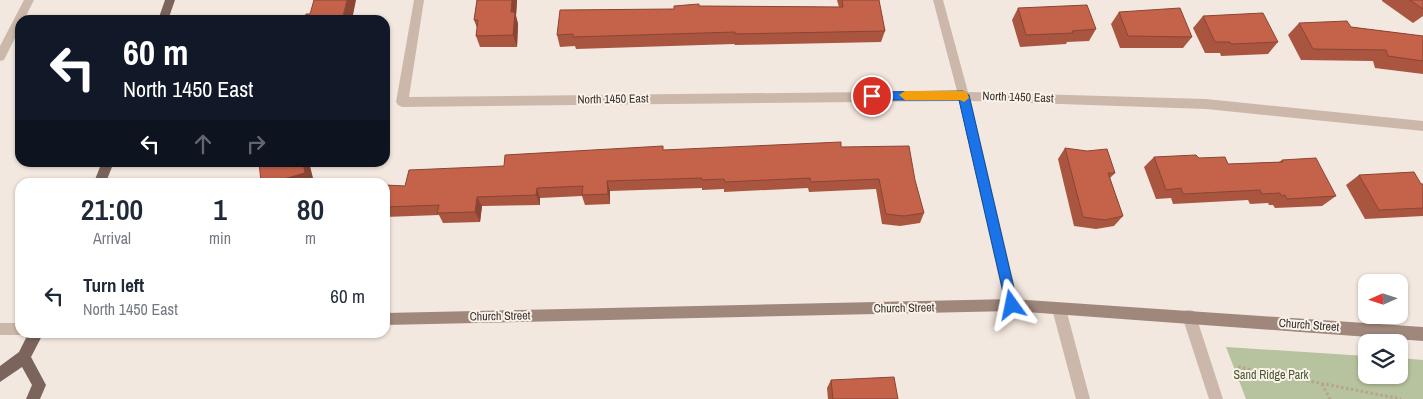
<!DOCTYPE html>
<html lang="en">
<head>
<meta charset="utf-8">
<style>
  body { margin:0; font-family:"Archivo Narrow",sans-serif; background:#f2f2f3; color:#1f2937; height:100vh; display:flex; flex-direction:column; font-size:19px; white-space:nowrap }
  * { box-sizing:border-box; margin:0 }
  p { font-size:16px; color:#747a83 }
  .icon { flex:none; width:28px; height:28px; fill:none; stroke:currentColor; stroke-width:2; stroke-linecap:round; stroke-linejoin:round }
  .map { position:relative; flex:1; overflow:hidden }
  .details { position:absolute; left:15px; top:178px; width:375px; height:160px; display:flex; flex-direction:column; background:#fff; border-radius:15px; box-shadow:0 1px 4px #0004 }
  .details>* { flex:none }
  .top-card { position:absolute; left:15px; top:15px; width:375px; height:152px; border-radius:15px; box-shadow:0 1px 4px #0004; background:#111827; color:#fff; overflow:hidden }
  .needle { width:32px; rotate:267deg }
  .controls { position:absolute; left:1358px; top:274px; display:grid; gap:10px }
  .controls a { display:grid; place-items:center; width:50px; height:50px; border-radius:10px; background:#fff; box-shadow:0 1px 4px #0004; font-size:25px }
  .pin { position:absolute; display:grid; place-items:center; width:42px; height:42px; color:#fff; margin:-21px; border:2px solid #fff; border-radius:50%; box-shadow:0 1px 5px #0007 }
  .me { position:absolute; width:55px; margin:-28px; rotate:348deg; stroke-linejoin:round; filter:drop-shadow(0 0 4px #0008) }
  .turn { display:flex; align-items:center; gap:18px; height:105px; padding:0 25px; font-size:22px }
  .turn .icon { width:65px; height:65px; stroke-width:2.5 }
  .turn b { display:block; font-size:35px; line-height:42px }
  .lanes { display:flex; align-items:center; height:48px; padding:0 25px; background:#0003; justify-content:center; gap:25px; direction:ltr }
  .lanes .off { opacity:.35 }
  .eta { display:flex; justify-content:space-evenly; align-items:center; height:85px; text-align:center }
  .eta b { font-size:30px; font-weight:600; line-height:35px }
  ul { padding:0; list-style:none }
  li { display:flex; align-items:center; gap:15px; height:65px; padding:0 25px }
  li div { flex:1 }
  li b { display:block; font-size:19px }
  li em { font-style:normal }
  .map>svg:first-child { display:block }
</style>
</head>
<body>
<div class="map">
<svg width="1423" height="399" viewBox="0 0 1423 399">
  <rect width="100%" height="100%" fill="#f3e8df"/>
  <!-- green -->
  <path fill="#b7c29e" d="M1226 347 1366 356V375H1399V358L1423 360V399H1246Z"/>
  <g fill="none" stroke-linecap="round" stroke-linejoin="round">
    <!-- path -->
    <g stroke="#b7a294" stroke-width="3" stroke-dasharray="2.5 2.5" stroke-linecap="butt">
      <path d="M1238 367 1401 399"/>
      <path d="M1322 384 1330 399"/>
    </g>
    <!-- lane -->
    <g fill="#cbb8aa" fill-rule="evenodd">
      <path d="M24 0H34L24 20H20V28L4 60 0 61V46Z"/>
      <path d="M1059 303 1064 305 1066 309 1090 399H1076L1052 309 1054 305Z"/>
    </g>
    <!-- street -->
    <g fill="#cbb8aa" fill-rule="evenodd">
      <path d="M414 0H424L409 97 957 91 933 0H943L968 92 1206 99 1423 121V131L1206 109 971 101 1019 305 1017 309 1012 311 1007 309 1005 305 959 101 402 107 398 105 396 102Z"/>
      <path d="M1189 310 1194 311 1196 316 1223 399H1209L1182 316 1184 311Z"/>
      <path d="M0 323H20V332H25L20 335H0Z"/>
    </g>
    <!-- secondary -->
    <path fill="#9f877b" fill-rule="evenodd" d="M1012 299 1423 327V341L1012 311 385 325V313Z"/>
    <!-- primary -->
    <g fill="#7a645b" fill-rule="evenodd">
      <path d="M165 0H175L168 20H158Z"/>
      <path d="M102 162H114L106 182H94Z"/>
      <path d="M29 332H44L31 357 46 385 40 399H26L32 385 22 367 0 382V366L19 352Z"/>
    </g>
  </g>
  <!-- wall -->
  <g fill="#a95540">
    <path d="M477 0H517L516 16 518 24 517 47H480L476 36 477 28 474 20Z"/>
    <path d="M837 0H879L885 31 881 42 735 45 734 44 576 49 575 46 560 47 557 35 674 9 699 6 839 7Z"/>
    <path d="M1382 0H1423V16L1413 23 1382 1Z"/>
    <path d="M1018 8 1096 29 1089 41 1067 42 1066 44 1020 47 1012 20Z"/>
    <path d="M1119 12 1192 37 1183 48H1120L1111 24Z"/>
    <path d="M1203 16 1278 42 1268 54 1221 56 1220 53H1205L1193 28Z"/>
    <path d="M1299 23 1351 27 1423 36V74L1375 68 1373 61 1301 60 1288 35Z"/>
    <path d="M663 146V150L841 147 915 180 924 213 920 223 900 226 882 224 876 189 809 192 808 188 724 192V189L702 190V188L610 191V204L585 205 582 196 540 198V205L482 206 480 222 443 223 439 215 385 217V219V185L405 186 504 166Z"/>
    <path d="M1065 148 1115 173 1110 178 1123 216 1114 226 1096 229 1074 226 1058 159Z"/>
    <path d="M1154 157 1199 158 1228 164 1279 162 1282 160 1336 196 1322 206 1275 208 1273 205H1269L1268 203 1250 204 1248 200 1173 204 1171 198 1156 199 1144 167Z"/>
    <path d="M1359 175 1423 184V216L1365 219 1346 185Z"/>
    <path d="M831 380 898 399H828L827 388Z"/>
  </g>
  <!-- shaded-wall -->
  <g fill="#8a4534">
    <path d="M347 0H356L352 20H342Z"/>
    <path d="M512 0H517L516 16 518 24 517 47 513 35 511 12Z"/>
    <path d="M303 162H309L314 182H273Z"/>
    <path d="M607 181 610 191V204L608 194Z"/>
    <path d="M537 188 540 198V205L536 195Z"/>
    <path d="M477 197 482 206 480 222 475 212Z"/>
  </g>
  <!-- building -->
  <g fill="#c5634a" stroke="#8a4534">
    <path d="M314 0H347L342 20H304L306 14H310Z"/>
    <path d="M477 0H512L511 12H515L513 35 476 36 478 20H474Z"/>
    <path d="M842 0H879L885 31 735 34V32L573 37V34L557 35 560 10 674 9V6L699 4V6L843 7Z"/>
    <path d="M1410 0H1423V9Z"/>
    <path d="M1087 5 1096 29 1072 31 1073 33 1026 35 1018 8Z"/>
    <path d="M1180 8 1192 37 1128 36 1119 12Z"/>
    <path d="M1263 13 1278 42 1231 44 1230 42H1215L1203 16Z"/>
    <path d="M1347 21 1351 27 1423 36V61L1388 56 1386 50 1313 49 1299 23Z"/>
    <path d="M841 142V147L909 146 915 180 924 213 904 216 886 214 879 179 811 182 810 178 725 182 724 179 702 180V178L607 181 608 194 582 195 583 186 537 188 536 195 477 197 475 212 437 213 439 205 385 207V185L405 186 409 170 504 166 505 155 663 146V150Z"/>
    <path d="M1065 148 1087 151 1107 149 1115 173H1108L1123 216 1105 220 1083 217Z"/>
    <path d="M1196 155 1199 158 1225 157 1228 164 1283 162 1282 160 1316 158 1336 196 1287 199 1285 195 1281 196 1280 193 1262 194 1260 190 1183 194 1181 188 1166 190 1154 157Z"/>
    <path d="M259 162H303L305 173 273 182H261Z"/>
    <path d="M1414 172 1421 184H1423V208L1379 210 1359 175Z"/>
    <path d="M310 181 337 182H310Z"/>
    <path d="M894 377 898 399H833L831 380Z"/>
  </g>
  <!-- route -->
  <path fill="#1a73e8" stroke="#114b97" d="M963 91 969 95 1018 305 1016 309 1012 311 1008 309 1006 305 959 100H872L867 96 872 92Z"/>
  <!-- slow -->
  <path fill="#f59e0b" d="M905 91H963L967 92 969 98 964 102 960 100H905L899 95Z"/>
  <g text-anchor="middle" stroke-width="4" stroke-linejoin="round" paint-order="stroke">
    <!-- street labels -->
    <g font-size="12" fill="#392e2a" stroke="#faf3eb">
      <text transform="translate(1018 97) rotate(2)" y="4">North 1450 East</text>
      <text transform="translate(613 99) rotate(-1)" y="4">North 1450 East</text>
      <text transform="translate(904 308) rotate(-1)" y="4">Church Street</text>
      <text transform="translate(500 316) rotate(-1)" y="4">Church Street</text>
      <text transform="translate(1309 325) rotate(4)" y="4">Church Street</text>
    </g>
    <!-- park labels -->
    <g font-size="12" fill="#49572d" stroke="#faf3eb">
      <text x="1271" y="379">Sand Ridge Park</text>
    </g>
  </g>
</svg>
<div class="controls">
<a><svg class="needle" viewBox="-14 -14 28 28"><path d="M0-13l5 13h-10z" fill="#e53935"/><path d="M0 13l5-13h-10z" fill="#747a83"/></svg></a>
<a><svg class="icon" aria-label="layers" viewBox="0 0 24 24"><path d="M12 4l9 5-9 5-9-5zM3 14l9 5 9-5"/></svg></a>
</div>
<div class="pin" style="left:872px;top:96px;background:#d93025"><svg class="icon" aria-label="arrive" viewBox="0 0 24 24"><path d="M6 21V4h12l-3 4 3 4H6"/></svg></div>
<svg class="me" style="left:1012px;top:305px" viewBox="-20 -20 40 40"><path d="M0-17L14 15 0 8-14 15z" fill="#1a73e8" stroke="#fff" stroke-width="4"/></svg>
<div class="top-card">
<div class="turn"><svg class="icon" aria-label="left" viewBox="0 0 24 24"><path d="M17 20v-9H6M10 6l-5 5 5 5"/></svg><div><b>60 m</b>North 1450 East</div></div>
<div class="lanes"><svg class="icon" aria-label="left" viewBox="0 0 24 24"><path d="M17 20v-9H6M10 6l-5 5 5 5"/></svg><svg class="icon off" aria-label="ahead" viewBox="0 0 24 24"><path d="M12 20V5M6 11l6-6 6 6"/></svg><svg class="icon off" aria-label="right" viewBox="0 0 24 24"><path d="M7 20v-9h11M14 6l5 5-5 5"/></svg></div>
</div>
<section class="details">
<div class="eta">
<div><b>21:00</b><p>Arrival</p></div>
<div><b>1</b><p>min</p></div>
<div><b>80</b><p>m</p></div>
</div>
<ul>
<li><svg class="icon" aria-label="left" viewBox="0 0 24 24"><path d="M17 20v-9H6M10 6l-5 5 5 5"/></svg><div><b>Turn left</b><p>North 1450 East</p></div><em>60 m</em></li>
</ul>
</section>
</div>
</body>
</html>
